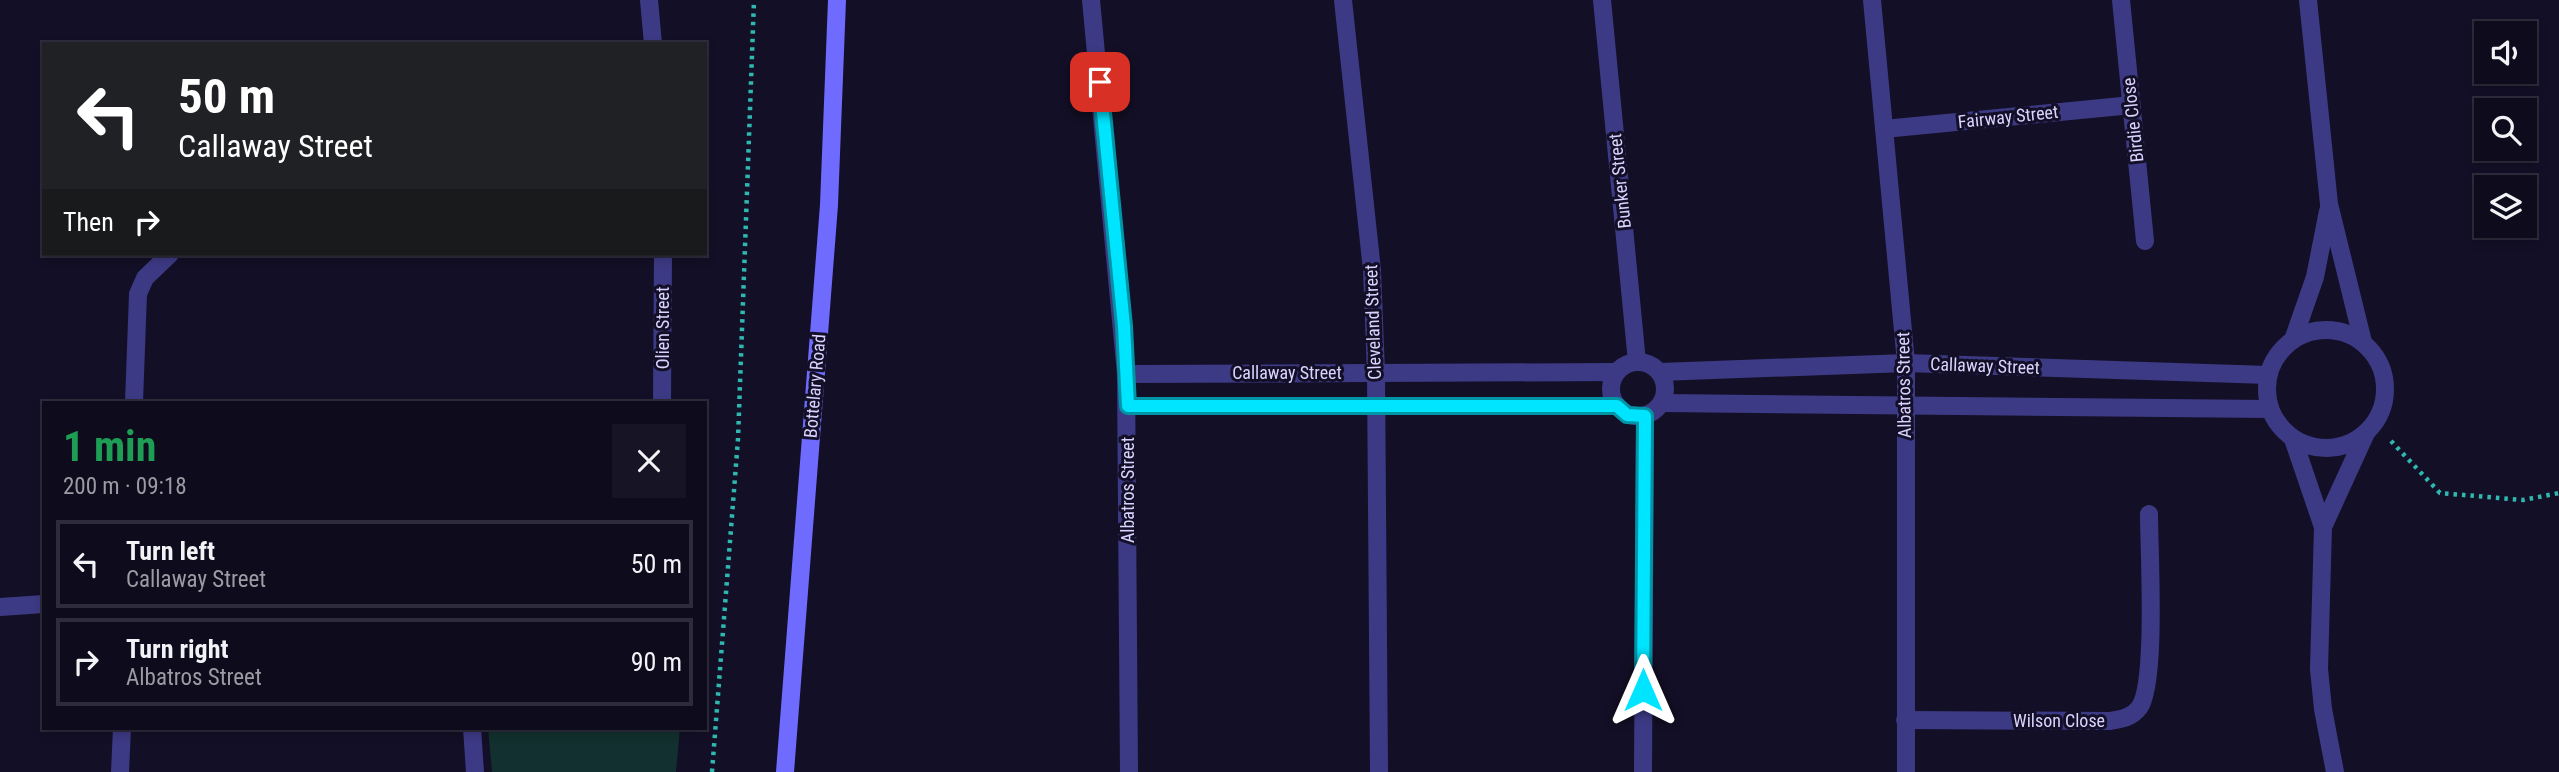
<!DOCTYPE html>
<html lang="en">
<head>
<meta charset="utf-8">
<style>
  body { margin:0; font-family:"Roboto Condensed",sans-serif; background:#171425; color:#f1f3f6; height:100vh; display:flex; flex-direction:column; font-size:26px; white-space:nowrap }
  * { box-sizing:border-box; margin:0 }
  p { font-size:23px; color:#9b9ba3 }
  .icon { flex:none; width:38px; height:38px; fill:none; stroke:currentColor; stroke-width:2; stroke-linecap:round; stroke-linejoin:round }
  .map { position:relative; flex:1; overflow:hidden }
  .details { position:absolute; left:42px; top:401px; width:665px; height:329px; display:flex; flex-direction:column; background:#0e0b1c; border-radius:0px; box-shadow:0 4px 10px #0003,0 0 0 2px #2e2b3b }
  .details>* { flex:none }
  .top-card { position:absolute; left:42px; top:42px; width:665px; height:214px; border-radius:0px; box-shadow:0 4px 10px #0003,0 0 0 2px #2e2b3b; background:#202124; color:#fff; overflow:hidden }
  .controls { position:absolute; left:2474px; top:21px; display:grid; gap:14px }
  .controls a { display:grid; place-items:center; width:63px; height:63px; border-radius:0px; background:#0e0b1c; box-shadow:0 4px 10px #0003,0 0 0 2px #2e2b3b; font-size:35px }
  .pin { position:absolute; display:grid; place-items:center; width:60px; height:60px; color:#fff; margin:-30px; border-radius:14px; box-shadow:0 4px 10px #0006 }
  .me { position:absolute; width:77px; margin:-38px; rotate:0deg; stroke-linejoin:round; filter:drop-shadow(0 0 5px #0008) }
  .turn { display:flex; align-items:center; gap:24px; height:147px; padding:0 21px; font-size:32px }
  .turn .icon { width:91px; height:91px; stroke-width:2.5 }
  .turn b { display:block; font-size:49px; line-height:60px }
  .then { display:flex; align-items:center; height:66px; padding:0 21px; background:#0003; gap:14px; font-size:26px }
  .round { display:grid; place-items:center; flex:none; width:74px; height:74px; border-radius:0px; background:#171425 }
  .overview { display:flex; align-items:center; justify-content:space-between; height:119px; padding:0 21px }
  h1 { font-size:42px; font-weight:700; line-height:52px; color:#1e9e55 }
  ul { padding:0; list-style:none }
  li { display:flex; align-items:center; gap:21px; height:88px; margin:0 14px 10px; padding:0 7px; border:4px solid #2e2b3b; border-radius:0px }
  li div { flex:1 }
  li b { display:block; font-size:26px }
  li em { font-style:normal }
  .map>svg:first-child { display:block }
</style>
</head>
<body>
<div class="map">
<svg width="2559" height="772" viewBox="0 0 2559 772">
  <rect width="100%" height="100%" fill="#130f26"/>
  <!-- green -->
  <path fill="#12302f" d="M488 728H680L676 772H492Z"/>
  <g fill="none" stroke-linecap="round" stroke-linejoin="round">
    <!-- path -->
    <g stroke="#2fb8b0" stroke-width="4.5" stroke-dasharray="3.5 5" stroke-linecap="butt">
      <path d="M2391 441 2440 493 2523 500 2559 493"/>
      <path d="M712 772 738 439 754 0"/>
    </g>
    <!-- service -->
    <g stroke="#3d3a85" stroke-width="18">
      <path d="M2293 439 2323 527 2319 669 2323 709 2335 772"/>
      <path d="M2323 527 2366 433"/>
    </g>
    <!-- minor -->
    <g stroke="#3d3a85" stroke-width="18">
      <path d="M649 0 653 44"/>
      <path d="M1091 0 1126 374 1129 772"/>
      <path d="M1343 0 1372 270 1376 373 1379 772"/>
      <path d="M1602 0 1637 362"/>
      <path d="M1872 0 1906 363V772"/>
      <path d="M2121 0 2145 241"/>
      <path d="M2308 0 2329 204 2363 342"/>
      <path d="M1884 129 2132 105"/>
      <circle cx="2326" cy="389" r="59"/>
      <path d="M2293 340 2315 277 2328 211"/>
      <circle cx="1638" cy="389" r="27"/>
      <path d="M1660 372 1906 363 2268 375"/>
      <path d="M1126 374 1617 372"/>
      <path d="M134 402 138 294 145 278 170 254"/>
      <path d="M662 402 663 254"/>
      <path d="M1662 403 2270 409"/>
      <path d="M1128 406H1617"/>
      <path d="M0 607 44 604"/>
      <path d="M1905 720 2110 721C2122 719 2131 718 2139 708 2157 685 2149 550 2149 514"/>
      <path d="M472 728 475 772"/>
      <path d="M120 772 122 728"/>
      <path d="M1643 772 1645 416"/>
    </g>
    <!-- secondary -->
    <path stroke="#6f6bff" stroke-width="18" d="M785 772 829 205 837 0"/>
  </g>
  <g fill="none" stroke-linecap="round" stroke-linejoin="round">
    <!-- route casing -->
    <g stroke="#0095a6" stroke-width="18">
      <path id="route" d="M1100 82 1124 326 1128 406H1617L1627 415 1645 416 1643 690"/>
    </g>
    <!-- route -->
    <use href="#route" stroke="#00e5ff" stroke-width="12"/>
  </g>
  <g text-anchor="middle" stroke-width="6" stroke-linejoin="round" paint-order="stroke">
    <!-- street labels -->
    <g font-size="18" fill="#d9d4ff" stroke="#130f26">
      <text transform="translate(2008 117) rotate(-6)" y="6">Fairway Street</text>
      <text transform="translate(2133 120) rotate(-96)" y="6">Birdie Close</text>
      <text transform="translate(1620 181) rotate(-96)" y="6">Bunker Street</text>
      <text transform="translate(1373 322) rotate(-92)" y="6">Cleveland Street</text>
      <text transform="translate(663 328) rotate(-90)" y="6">Olien Street</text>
      <text transform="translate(1985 366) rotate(2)" y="6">Callaway Street</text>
      <text x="1287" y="379">Callaway Street</text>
      <text transform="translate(1904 385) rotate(-91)" y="6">Albatros Street</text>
      <text transform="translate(815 386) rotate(-85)" y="6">Bottelary Road</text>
      <text transform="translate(1128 490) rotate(-90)" y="6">Albatros Street</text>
      <text x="2059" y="727">Wilson Close</text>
    </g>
  </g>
</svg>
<div class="controls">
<a><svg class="icon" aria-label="sound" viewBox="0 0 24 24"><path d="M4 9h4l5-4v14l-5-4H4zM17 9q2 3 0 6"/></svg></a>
<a><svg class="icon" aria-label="search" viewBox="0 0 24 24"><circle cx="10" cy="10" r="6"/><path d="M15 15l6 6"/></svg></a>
<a><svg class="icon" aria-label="layers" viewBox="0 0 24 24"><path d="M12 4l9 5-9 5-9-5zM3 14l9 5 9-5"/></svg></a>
</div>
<div class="pin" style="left:1100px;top:82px;background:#d93025"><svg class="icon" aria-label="arrive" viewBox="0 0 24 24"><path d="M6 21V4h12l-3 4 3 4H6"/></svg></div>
<svg class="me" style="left:1643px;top:690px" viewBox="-20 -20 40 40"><path d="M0-17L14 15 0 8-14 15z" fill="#00e5ff" stroke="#fff" stroke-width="4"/></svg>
<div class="top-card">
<div class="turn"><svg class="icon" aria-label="left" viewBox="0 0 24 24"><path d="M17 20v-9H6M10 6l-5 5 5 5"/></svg><div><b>50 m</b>Callaway Street</div></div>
<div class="then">Then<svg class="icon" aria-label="right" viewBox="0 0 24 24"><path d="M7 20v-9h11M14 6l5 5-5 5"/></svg></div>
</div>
<section class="details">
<div class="overview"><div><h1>1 min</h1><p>200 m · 09:18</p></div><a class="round"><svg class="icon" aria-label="close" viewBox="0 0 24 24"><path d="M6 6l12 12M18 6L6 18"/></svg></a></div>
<ul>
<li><svg class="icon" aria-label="left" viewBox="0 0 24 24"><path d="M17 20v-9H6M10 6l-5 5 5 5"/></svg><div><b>Turn left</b><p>Callaway Street</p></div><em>50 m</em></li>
<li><svg class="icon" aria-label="right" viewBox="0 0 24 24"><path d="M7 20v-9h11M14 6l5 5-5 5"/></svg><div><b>Turn right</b><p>Albatros Street</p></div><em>90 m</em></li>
</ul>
</section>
</div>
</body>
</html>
